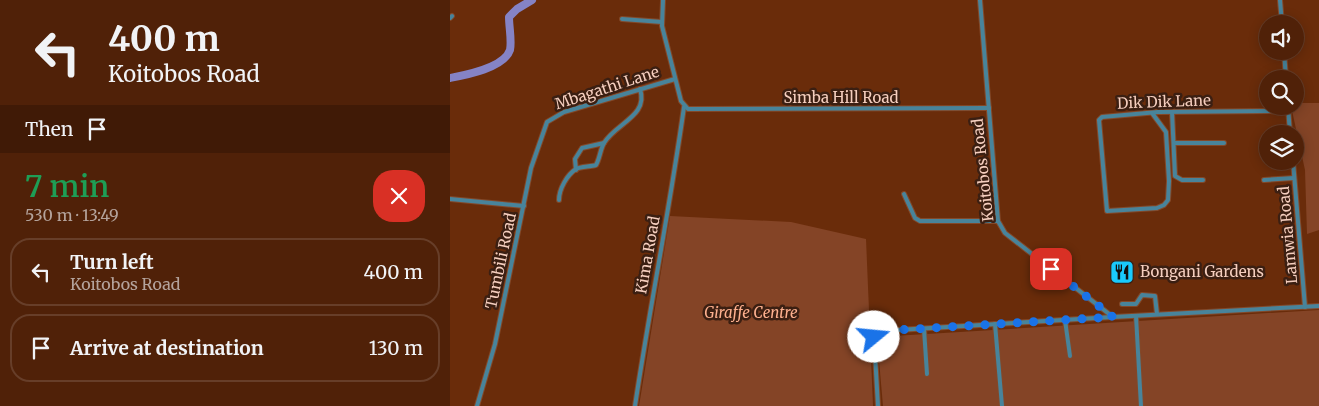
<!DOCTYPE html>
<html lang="en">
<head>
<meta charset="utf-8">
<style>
  body { margin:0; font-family:Merriweather,serif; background:#5a2e16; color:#f1f3f6; height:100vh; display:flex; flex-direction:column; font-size:19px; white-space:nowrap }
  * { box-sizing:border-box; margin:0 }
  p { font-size:16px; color:#b4a39c }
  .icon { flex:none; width:28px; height:28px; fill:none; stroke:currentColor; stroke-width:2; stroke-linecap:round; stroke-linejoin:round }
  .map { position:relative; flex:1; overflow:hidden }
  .details { display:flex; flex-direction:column; background:#502108; width:450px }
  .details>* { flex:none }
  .banner { background:#502108; color:#f1f3f6; overflow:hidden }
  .fabs { position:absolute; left:809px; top:15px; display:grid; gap:10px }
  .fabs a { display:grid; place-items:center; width:45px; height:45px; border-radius:50%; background:#502108; box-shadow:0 2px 12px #0003,0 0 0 1px #673e29; font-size:25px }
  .pin { position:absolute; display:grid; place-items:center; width:42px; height:42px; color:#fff; margin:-21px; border-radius:10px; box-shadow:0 2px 8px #0006 }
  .me { position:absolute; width:55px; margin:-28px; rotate:73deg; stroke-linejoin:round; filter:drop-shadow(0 0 4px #0008) }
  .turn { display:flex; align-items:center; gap:18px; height:105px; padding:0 25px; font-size:22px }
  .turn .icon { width:65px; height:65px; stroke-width:2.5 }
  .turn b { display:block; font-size:35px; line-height:42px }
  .then { display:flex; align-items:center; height:48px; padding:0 25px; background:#0003; gap:10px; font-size:19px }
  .round { display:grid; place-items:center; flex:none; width:52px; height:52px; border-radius:20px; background:#5a2e16 }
  .head { display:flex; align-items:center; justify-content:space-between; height:85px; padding:0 25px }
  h1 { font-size:30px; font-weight:600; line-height:38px; color:#1e9e55 }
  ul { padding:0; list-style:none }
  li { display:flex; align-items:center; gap:15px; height:68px; margin:0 10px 8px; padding:0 15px; border:2px solid #673e29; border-radius:20px }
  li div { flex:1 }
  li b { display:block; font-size:19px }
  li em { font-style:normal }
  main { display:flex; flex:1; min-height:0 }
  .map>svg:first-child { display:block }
</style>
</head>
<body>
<main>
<section class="details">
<div class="banner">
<div class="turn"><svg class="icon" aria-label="left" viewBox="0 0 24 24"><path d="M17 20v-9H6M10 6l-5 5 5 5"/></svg><div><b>400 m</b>Koitobos Road</div></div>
<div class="then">Then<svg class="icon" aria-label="arrive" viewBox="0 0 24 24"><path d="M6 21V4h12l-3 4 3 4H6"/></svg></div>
</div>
<div class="head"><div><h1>7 min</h1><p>530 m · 13:49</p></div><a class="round" style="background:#d93025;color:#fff"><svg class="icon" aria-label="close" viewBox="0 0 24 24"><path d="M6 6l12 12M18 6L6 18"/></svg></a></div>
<ul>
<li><svg class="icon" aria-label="left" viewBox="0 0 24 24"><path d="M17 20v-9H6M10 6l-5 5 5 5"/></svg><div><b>Turn left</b><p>Koitobos Road</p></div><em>400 m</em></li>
<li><svg class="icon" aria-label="arrive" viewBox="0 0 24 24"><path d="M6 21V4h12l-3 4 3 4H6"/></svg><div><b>Arrive at destination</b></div><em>130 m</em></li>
</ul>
</section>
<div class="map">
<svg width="869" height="406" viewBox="0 0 869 406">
  <rect width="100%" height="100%" fill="#6a2c0a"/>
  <!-- green -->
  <g fill="#844426">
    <path d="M845 103H869V230L857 234 855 170 841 106H845Z"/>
    <path d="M220 216 341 222 416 239 423 406H189Z"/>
    <path d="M869 310V406H433L427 337Z"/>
  </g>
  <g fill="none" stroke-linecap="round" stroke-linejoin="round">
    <!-- river -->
    <path stroke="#8583c5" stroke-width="8" d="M0 78C16 75 54 68 60 50 62 41 59 27 59 17L67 9 82 0"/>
    <!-- minor casing -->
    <g stroke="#83492a" stroke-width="6">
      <g id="minor">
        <path d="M213 0 212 26 231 101 238 109 539 108"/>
        <path d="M530 0 548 221 555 233 663 317 869 306"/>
        <path d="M830 0 832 24"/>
        <path d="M0 18 2 16"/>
        <path d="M172 19 212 22"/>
        <path d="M834 51 836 79"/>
        <path d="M838 106 840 134"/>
        <path d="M722 112 725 176 732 180H753"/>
        <path d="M702 113 716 132 719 181 718 200 714 205 707 208 657 211 649 120 652 117 708 112 838 111"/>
        <path d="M724 143H774"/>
        <path d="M843 161 855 307"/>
        <path d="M126 170 125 159 132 148 154 143"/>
        <path d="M814 180 844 178"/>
        <path d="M454 194 465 218 470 221H548"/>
        <path d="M0 199 74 206"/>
        <path d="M109 200C109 189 117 175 126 169 131 166 140 167 146 165 150 158 150 150 154 143 166 123 199 116 190 89"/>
        <path d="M672 304H686L692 295 705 296 707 314"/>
        <path d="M686 316 691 406"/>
        <path d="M615 320 620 356"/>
        <path d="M545 324 552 406"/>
        <path d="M474 329 477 374"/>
        <path d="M27 406 45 344 81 168 97 122 114 112 225 79"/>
        <path d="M185 406C200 306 220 207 234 107"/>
        <path d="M428 406 424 337 431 331 663 317"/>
      </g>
    </g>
    <!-- minor -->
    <use href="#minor" stroke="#48849b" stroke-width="4"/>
  </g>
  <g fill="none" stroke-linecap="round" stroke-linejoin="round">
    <!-- route -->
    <path stroke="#1a73e8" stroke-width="9" stroke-dasharray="0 16.2" d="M424 337 431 331 663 317 601 269"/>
  </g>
  <!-- icons -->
  <defs>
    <g id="restaurant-square" transform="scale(1.25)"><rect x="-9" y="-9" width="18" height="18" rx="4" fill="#19cafc" stroke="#3b1f12"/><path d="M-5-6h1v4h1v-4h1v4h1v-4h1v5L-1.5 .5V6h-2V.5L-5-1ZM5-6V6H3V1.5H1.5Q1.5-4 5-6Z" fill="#111"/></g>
  </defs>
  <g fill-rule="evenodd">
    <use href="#restaurant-square" x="672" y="272"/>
  </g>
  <g text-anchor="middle" stroke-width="5" stroke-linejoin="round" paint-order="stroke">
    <!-- street labels -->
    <g font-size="15" fill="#f5cebe" stroke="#3b1f12">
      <text transform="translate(157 88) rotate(-18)" y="5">Mbagathi Lane</text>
      <text x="391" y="103">Simba Hill Road</text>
      <text transform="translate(714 102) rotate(-2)" y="5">Dik Dik Lane</text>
      <text transform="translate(533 170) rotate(-96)" y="5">Koitobos Road</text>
      <text transform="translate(838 235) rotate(-95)" y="5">Lamwia Road</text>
      <text transform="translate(198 255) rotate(-80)" y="5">Kima Road</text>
      <text transform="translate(51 261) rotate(-78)" y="5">Tumbili Road</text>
    </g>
    <!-- poi labels -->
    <g font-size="15" fill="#f5cebe" stroke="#3b1f12" text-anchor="start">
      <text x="690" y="277">Bongani Gardens</text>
    </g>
    <!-- park labels -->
    <g font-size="15" font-style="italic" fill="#feb08e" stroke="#3b1f12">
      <text x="301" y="318">Giraffe Centre</text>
    </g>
  </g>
</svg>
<div class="fabs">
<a><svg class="icon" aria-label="sound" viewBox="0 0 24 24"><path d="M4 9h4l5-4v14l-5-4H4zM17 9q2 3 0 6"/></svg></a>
<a><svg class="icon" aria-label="search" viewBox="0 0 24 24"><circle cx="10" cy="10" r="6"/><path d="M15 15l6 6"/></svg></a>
<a><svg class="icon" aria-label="layers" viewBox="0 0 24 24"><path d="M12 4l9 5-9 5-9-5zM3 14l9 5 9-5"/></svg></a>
</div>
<div class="pin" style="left:601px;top:269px;background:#d93025"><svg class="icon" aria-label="arrive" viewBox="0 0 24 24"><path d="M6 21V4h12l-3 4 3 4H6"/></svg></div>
<svg class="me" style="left:424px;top:337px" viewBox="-20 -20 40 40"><circle r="19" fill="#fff"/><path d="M0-13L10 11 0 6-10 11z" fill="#1a73e8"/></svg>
</div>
</main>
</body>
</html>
